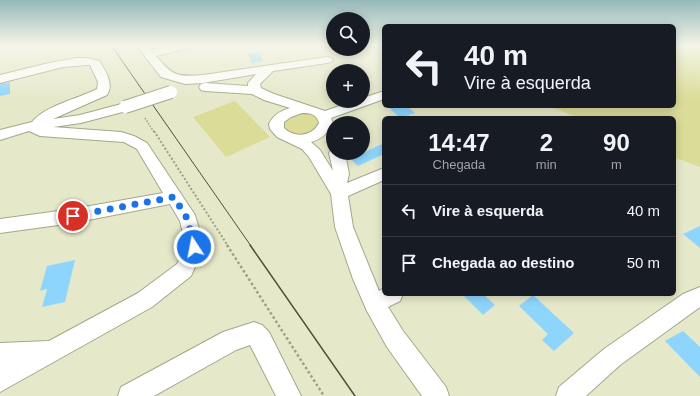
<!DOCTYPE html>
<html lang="pt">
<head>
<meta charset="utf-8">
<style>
  body { margin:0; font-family:Helvetica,sans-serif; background:#242831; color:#f1f3f6; height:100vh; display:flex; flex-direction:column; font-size:15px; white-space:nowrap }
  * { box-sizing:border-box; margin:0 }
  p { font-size:13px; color:#9ea1a6 }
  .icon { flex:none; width:22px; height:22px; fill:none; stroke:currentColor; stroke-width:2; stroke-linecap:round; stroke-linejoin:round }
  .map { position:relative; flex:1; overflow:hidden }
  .details { position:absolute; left:382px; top:116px; width:294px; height:180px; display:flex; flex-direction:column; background:#171b24; border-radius:6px; box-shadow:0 2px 10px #0003 }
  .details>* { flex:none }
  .hud { position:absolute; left:382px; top:24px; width:294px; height:84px; border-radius:6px; box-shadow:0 2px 10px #0003; background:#171b24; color:#f1f3f6; overflow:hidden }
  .fabs { position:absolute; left:326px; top:12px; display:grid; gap:8px }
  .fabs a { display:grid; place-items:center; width:44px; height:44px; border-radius:50%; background:#171b24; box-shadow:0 2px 10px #0003; font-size:20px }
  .pin { position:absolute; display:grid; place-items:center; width:34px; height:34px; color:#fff; margin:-17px; border:2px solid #fff; border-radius:50%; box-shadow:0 1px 4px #0007 }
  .me { position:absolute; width:44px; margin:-22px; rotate:349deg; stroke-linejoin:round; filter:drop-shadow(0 0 3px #0008) }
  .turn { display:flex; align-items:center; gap:14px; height:84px; padding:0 16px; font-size:18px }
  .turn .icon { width:52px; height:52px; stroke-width:2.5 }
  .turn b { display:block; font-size:28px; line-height:34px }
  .eta { display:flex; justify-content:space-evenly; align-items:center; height:68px; text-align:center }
  .eta b { font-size:24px; font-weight:800; line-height:28px }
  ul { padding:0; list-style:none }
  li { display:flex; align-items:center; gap:12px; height:52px; padding:0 16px; border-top:1px solid #363941 }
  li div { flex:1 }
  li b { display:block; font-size:15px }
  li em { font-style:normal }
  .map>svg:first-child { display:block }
</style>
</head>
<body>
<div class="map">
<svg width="700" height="396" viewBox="0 0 700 396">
  <rect width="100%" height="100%" fill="#e6e8ca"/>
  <!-- green -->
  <g fill="#dadc97">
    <path d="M674 45H700V167L674 157V118H579L549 106H674Z"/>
    <path d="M235 101 270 137 226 157 193 117Z"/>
    <path d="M308 112 321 119 317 131 298 136 283 130 282 122 289 114Z"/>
  </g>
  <!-- building -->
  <g fill="#8ed5fd">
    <path d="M259 52 263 61 252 63 248 54Z"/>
    <path d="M10 82V94L0 96V84Z"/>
    <path d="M387 106H407L415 113 400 118Z"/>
    <path d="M384 143V154L358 166 347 155V153H363Z"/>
    <path d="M700 226V248L683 234Z"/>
    <path d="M75 260 65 302 42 307 47 289 40 291 47 266Z"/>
    <path d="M462 294H483L495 305 483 315Z"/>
    <path d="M533 295 574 333 554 351 542 340 548 334 519 306Z"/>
    <path d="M683 331 700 347V377L665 341Z"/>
  </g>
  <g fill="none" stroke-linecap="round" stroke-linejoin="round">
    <!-- minor casing -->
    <g stroke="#a5a78b" stroke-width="2">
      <g id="minor">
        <path d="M136 45H147L151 50 174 45H193L192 47 156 56C173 76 176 77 203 75L327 57 331 58 333 60 331 62 327 63 273 71 260 84 261 88 274 94 325 111 354 101H363V98L384 91V99L331 118 333 123C328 133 322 139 311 142L320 150 333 171 329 153 332 149H333V153H345L349 174 347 183 384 168V180L348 196 353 227 379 291 384 288V294H403L400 301 388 307 403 331 446 387 449 396H422L387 347 367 311 353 279 335 227 331 194 309 157 302 149 277 137 270 129 269 124C273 115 280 111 290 108L264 100 252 94 205 91 201 90 199 87 201 84 205 83 248 86V83L256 74 203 83 185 84 161 77ZM302 113C310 113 317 114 319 123 312 137 294 138 284 128V122L291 117Z"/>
        <path d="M76 58H87L99 61C106 71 114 84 107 95L53 119 80 115 125 103 130 104 132 107 130 110 81 123 53 127 121 132 134 136 147 143 195 215 204 247 191 276 152 307 0 392V343L49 341 138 293 177 264 186 247 180 221 170 204 73 223 0 233V219L73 209 163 193 137 149 124 142 40 136 29 131 0 140V130L32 122C46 105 78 99 97 89L98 82 90 65H87L63 67 0 83V75L49 63Z"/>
        <path d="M700 287V307L620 365 586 396H556L559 387 604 349 683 294Z"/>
        <path d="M254 322 262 325 269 332 301 396H276L250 345 236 350 154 396H118L121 387 223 332Z"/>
      </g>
    </g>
    <!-- path-far2 -->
    <path stroke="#9d9f88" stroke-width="1.5" stroke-dasharray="1.5 1.5" stroke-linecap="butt" d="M145 118 154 132"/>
    <!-- path-far1 -->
    <path stroke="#9d9f88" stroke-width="2" stroke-dasharray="2 2" stroke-linecap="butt" d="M154 131 228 246"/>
    <!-- path -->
    <path stroke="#9d9f88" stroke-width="2.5" stroke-dasharray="2.5 2.5" stroke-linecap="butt" d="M227 245 324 396"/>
    <!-- minor -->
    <use href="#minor" fill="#fff" fill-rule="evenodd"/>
    <!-- tram-far1 -->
    <path stroke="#4d4e3f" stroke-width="1" d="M111 45 251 246"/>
    <!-- tram -->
    <path stroke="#4d4e3f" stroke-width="1.5" d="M250 245 355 396"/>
    <!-- minor-bridge casing -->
    <g stroke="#a5a78b" stroke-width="14" stroke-linecap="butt">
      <path id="minor-bridge" d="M125 107 171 92"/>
    </g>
    <!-- minor-bridge -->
    <use href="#minor-bridge" stroke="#fff" stroke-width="12"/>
  </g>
  <!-- sky -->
  <linearGradient id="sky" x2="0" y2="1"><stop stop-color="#96b8bb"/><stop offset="0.45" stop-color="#f4f5e7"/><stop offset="1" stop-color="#f4f5e7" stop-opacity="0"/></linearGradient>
  <rect width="700" height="100" fill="url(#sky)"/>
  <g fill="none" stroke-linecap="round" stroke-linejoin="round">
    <!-- route -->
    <path stroke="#1a73e8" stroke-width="7" stroke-dasharray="0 12.6" d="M73 216 174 197 188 220 194 247"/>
  </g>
</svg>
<div class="fabs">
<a><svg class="icon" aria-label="search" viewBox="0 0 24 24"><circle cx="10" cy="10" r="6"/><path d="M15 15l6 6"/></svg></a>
<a>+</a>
<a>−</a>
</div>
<div class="pin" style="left:73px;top:216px;background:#d93025"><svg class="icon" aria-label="arrive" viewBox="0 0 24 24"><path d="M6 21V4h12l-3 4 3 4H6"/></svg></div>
<svg class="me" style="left:194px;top:247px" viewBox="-20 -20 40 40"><circle r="17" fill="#1a73e8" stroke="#fff" stroke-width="3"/><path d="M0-11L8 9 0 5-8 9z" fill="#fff"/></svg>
<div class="hud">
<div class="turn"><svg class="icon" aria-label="left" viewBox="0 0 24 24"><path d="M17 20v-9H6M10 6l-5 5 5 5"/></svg><div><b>40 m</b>Vire à esquerda</div></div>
</div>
<section class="details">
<div class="eta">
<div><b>14:47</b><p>Chegada</p></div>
<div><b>2</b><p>min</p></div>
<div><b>90</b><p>m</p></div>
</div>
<ul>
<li><svg class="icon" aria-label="left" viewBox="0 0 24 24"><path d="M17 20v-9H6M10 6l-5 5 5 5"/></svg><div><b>Vire à esquerda</b></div><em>40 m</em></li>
<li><svg class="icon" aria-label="arrive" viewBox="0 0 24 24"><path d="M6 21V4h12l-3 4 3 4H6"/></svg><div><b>Chegada ao destino</b></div><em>50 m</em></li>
</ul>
</section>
</div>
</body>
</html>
